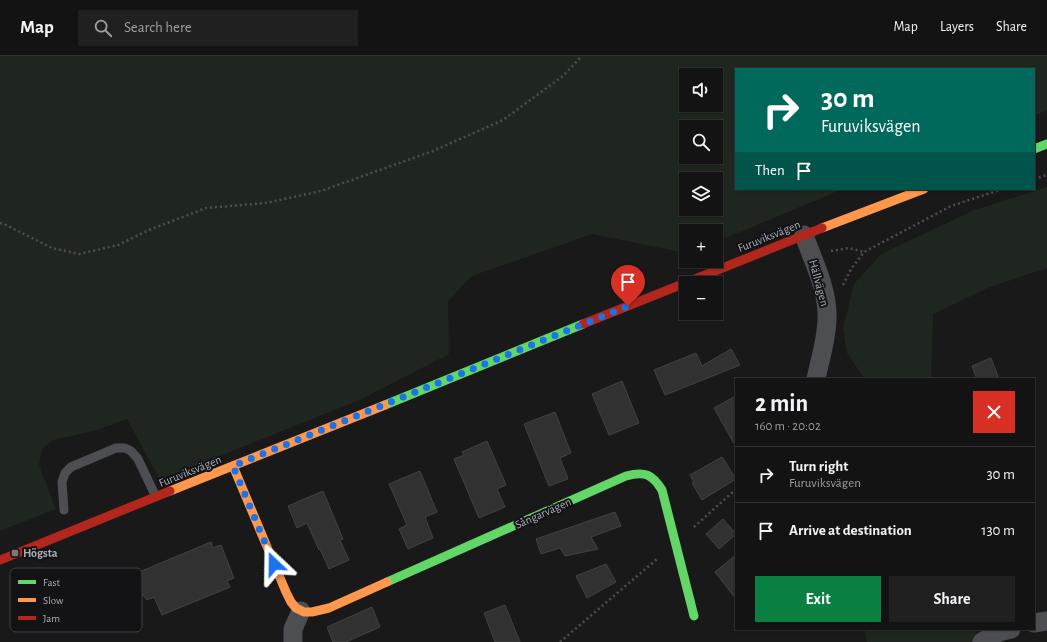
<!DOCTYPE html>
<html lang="en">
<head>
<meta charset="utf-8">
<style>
  body { margin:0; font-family:"Alegreya Sans",sans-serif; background:#202021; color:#f1f3f6; height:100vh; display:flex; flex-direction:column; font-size:15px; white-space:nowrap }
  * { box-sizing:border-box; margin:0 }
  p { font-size:13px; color:#9d9ea0 }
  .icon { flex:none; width:22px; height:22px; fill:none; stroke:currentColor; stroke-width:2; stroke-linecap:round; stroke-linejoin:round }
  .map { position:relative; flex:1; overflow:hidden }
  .sheet { position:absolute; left:735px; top:322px; width:300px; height:252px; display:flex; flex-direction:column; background:#131313; border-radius:0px; box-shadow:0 1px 3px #0004,0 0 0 1px #323233 }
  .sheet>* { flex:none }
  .top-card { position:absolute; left:735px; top:12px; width:300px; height:122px; border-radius:0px; box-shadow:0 1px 3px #0004,0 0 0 1px #323233; background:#00695c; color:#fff; overflow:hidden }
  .buttons { position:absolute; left:679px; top:12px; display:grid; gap:8px }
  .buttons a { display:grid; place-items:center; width:44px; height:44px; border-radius:0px; background:#131313; box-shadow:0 1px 3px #0004,0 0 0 1px #323233; font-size:20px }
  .pin { position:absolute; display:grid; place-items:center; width:34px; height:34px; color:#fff; margin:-41px -17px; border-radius:50% 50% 50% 0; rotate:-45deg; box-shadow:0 0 4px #0007 }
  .pin .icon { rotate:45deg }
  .me { position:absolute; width:44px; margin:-22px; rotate:337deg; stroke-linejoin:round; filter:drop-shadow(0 0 3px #0008) }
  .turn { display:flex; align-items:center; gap:14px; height:84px; padding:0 20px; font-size:18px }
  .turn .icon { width:52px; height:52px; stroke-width:2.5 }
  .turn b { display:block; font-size:28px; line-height:34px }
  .then { display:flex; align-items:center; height:38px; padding:0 20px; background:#0003; gap:8px; font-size:15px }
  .round { display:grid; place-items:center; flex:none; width:42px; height:42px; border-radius:0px; background:#202021 }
  .overview { display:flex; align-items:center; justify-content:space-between; height:68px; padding:0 20px }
  h1 { font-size:24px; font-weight:600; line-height:30px }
  .action { display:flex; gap:8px; margin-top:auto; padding:8px 20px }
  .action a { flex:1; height:46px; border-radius:0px; background:#0b8043; color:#fff; font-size:16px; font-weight:600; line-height:46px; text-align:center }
  .action a+a { background:#202021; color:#f1f3f6 }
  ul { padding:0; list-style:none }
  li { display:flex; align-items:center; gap:12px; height:56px; padding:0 20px; border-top:1px solid #323233 }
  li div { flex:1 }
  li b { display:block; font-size:15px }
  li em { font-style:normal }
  header { display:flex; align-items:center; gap:24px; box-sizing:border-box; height:56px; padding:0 20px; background:#131313; border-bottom:1px solid #323233 }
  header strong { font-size:19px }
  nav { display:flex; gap:22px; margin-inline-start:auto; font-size:14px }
  .search { width:280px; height:36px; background:#202021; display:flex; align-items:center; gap:10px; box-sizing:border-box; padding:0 14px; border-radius:0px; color:#9d9ea0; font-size:15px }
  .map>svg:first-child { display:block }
</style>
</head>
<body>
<header>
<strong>Map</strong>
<div class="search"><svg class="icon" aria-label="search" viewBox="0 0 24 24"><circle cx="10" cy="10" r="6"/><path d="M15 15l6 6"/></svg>Search here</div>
<nav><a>Map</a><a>Layers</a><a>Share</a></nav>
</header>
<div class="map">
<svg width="1047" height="586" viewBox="0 0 1047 586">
  <rect width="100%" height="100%" fill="#191919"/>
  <!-- green -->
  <g fill="#1f2620" fill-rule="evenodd">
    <path d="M0 0H1047V55L1034 59V13H736V133H843L716 186V175H686V197L592 178 472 220 448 245 449 298 362 343 160 424 127 363 94 375 53 384 42 393 39 409 56 453 0 475ZM686 19H716V49H686ZM686 71H716V101H686ZM686 123H716V153H686Z"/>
    <path d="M1047 131V212L990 231 933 258 931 322 926 323H865L847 297 843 273 854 228 881 198 972 155Z"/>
    <path d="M865 573H975L978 586H867Z"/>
  </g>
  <!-- building -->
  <g fill="#313131" stroke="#414245">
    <path d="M731 293 740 309 665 339 654 314 696 297 702 310Z"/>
    <path d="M991 302 999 323H977L972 310Z"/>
    <path d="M622 325 639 367 609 379 592 338Z"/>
    <path d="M736 340V391L714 352Z"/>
    <path d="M555 356 571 397 560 402 568 423 549 430 524 368Z"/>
    <path d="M487 385 506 429 497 433 505 451 479 462 454 403 464 399 462 396Z"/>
    <path d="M722 401 736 423 702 444 692 427 694 426 690 419Z"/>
    <path d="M420 415 437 456 425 461 433 482 408 493 399 473 407 469 389 428Z"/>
    <path d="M323 435 343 483 340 484 349 504 329 513 320 493 319 494 307 467 297 472 288 450Z"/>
    <path d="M615 456 621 470 591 481 598 493 565 500 560 492 541 498 536 483Z"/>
    <path d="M723 463 736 478 719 493 706 478Z"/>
    <path d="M211 486 213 492 221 489 234 522 227 525 230 531 162 559 154 541 147 544 142 538 113 550 102 523 118 517 120 524Z"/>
    <path d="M736 499V543L715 516Z"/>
    <path d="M606 508 616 526 587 542 576 520Z"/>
    <path d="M505 549 520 586H495L484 557Z"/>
    <path d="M372 551 380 571 346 586H333L327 571Z"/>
  </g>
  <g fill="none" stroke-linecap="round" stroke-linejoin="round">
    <!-- path -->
    <g stroke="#4f4f53" stroke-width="2.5" stroke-dasharray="2 3" stroke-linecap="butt">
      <path d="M1034 123 1047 119"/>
      <path d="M0 167 4 168 52 192 79 198 118 189 149 174 206 152 266 147 321 135 433 95 503 64 563 20 582 0"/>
      <path d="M831 195 849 192 864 196"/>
      <path d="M843 229 851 213 864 196 951 150 1003 133"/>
      <path d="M694 471 736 433"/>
      <path d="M560 586 657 503"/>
    </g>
    <!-- lane -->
    <path stroke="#4d4e52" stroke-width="9" d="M64 454 62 426 65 417 71 411 116 392H125L131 395 138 403 156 441"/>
    <!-- street -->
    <g stroke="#4d4e52" stroke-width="19">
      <path d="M804 179C813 205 828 233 827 262 827 282 820 303 816 323"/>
      <path d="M1034 567 1047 565"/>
      <path d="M293 586V573L301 555"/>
      <path d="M982 586 999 576 1011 573"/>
    </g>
    <!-- fast -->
    <g stroke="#63d668" stroke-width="9">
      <path d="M1034 93 1047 88"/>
      <path d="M385 349 583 268"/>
      <path d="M387 526 626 420C645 415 652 418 662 434L694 560"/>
    </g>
    <!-- slow -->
    <g stroke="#ff974d" stroke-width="9">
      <path d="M822 172 924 133"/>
      <path d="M233 410 286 536 291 546 296 552 304 556H312L329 552 387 526"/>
      <path d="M170 435 385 349"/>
    </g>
    <!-- jam -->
    <g stroke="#b3261e" stroke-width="9">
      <path d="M583 268 822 172"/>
      <path d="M0 504 170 435"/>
    </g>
  </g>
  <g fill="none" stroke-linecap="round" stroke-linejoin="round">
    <!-- route -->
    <path stroke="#1a73e8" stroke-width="7" stroke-dasharray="0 12.6" d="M274 508 233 410 628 250"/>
  </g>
  <!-- markers -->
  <rect fill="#777981" stroke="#131315" stroke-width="1.5" x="11" y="493" width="8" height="8" rx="2"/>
  <g text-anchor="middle" stroke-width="4" stroke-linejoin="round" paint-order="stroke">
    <!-- street labels -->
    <g font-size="12" fill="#aaadb9" stroke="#131315">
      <text transform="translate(769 180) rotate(-22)" y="4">Furuviksvägen</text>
      <text transform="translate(819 227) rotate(75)" y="4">Hällvägen</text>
      <text transform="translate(190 415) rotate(-22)" y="4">Furuviksvägen</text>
      <text transform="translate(543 457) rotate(-24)" y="4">Sångarvägen</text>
    </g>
    <!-- poi labels -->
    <g font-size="12" font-weight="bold" fill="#aaadb9" stroke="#131315" text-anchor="start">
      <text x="23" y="501">Högsta</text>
    </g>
  </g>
  <!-- legend -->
  <rect x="10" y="512" width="132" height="64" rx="6" fill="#131315" stroke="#404146" stroke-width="1"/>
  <rect x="18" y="524" width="18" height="4" fill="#63d668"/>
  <rect x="18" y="542" width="18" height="4" fill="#ff974d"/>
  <rect x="18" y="560" width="18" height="4" fill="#b3261e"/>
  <g font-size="11" fill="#aaadb9">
    <text x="43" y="530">Fast</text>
    <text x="43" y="548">Slow</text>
    <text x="43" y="566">Jam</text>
  </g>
</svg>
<div class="buttons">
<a><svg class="icon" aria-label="sound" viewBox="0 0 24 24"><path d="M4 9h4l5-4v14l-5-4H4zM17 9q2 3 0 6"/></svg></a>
<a><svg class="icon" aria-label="search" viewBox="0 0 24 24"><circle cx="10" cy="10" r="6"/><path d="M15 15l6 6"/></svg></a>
<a><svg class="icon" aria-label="layers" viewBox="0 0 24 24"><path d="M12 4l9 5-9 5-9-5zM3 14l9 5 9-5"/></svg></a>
<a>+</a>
<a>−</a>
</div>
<div class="pin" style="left:628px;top:250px;background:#d93025"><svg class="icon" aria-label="arrive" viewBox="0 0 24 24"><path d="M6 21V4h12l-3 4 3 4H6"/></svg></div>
<svg class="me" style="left:274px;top:508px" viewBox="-20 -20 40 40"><path d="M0-17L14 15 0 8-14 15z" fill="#1a73e8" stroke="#fff" stroke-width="4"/></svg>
<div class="top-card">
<div class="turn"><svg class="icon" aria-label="right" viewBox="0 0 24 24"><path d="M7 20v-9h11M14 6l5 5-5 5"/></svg><div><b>30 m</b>Furuviksvägen</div></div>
<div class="then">Then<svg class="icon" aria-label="arrive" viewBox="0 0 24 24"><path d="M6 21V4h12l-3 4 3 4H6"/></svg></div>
</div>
<section class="sheet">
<div class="overview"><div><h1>2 min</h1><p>160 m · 20:02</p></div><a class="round" style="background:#d93025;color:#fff"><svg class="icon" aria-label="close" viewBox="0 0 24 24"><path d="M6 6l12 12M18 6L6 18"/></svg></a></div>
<ul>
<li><svg class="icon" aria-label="right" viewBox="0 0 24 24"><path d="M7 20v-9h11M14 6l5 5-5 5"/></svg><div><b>Turn right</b><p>Furuviksvägen</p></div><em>30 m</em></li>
<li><svg class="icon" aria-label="arrive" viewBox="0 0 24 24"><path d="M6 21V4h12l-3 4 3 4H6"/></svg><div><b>Arrive at destination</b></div><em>130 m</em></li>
</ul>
<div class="action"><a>Exit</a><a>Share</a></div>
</section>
</div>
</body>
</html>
